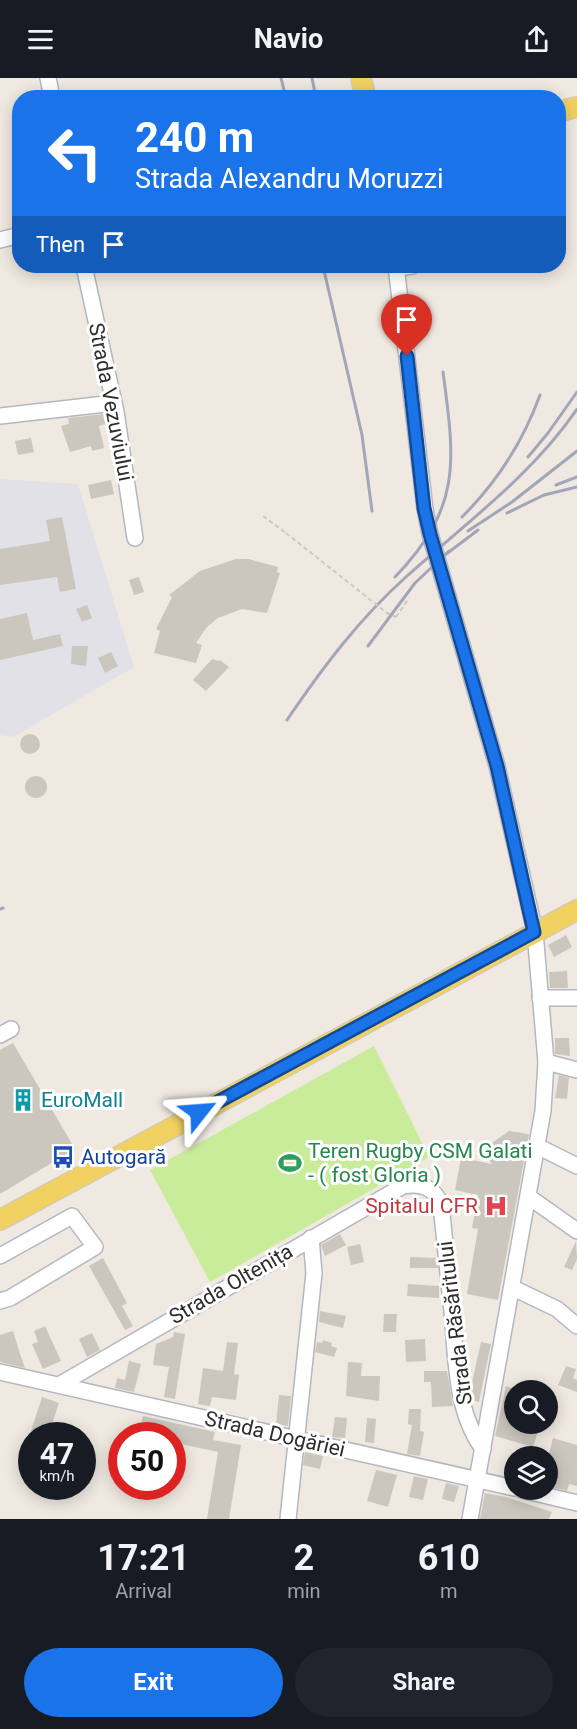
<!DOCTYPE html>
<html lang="en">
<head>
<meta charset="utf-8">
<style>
  body { margin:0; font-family:Roboto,sans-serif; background:#20242c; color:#f1f3f6; height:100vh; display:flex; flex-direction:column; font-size:22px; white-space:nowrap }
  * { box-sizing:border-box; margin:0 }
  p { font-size:20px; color:#9ea1a6 }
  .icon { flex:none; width:33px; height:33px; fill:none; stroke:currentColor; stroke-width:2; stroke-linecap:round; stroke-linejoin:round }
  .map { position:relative; height:1441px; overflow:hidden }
  .side { display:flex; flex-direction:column; background:#171b24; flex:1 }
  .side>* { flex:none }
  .hud { position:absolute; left:12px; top:12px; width:554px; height:183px; border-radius:24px; box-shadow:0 3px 15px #0003; background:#1a73e8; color:#fff; overflow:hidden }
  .buttons { position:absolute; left:504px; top:1302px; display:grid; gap:12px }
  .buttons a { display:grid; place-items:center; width:54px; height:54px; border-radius:50%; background:#171b24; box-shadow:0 3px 15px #0003; font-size:30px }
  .speed { position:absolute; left:18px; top:1344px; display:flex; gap:12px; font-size:30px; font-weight:700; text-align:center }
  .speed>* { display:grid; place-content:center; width:78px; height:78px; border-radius:50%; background:#171b24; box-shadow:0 3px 15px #0003; line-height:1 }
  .speed small { font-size:15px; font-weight:400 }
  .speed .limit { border:9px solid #d22; background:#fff; color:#111 }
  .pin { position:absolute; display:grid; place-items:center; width:51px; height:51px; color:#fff; margin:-62px -26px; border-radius:50% 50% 50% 0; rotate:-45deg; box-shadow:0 0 6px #0007 }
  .pin .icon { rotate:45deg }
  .me { position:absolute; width:66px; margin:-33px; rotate:62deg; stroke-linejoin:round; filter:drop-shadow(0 0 4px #0008) }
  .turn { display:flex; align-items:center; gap:21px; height:126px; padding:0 24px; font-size:27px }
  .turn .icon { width:78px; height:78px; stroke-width:2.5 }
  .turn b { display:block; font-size:42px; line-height:51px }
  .then { display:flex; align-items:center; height:57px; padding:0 24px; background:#0003; gap:12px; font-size:22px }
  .eta { display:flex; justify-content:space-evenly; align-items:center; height:102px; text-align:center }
  .eta b { font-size:36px; font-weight:700; line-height:42px }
  .button { display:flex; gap:12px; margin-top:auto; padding:12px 24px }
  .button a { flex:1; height:69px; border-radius:36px; background:#1a73e8; color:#fff; font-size:24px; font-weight:700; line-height:69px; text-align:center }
  .button a+a { background:#20242c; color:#f1f3f6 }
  header { display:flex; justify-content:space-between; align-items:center; height:78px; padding:0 24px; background:#171b24; font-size:27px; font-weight:700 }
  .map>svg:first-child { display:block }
</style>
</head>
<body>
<header><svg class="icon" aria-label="menu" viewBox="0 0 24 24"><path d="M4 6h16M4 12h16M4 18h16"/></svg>Navio<svg class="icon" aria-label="share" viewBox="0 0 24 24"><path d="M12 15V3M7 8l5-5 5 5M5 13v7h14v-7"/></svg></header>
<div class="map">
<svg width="577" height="1441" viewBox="0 0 577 1441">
  <rect width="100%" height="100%" fill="#efe9e1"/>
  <!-- industrial -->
  <path fill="#e3e1e8" d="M0 401 78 406 134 589 13 659 0 657Z"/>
  <!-- pitch -->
  <path fill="#c9ec9a" d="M374 968 429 1079 210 1204 150 1092Z"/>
  <!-- building -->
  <g fill="#cbc7bf">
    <path d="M104 336 106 346 99 348 104 370 92 373 91 368 70 374 61 348 69 346 68 340Z"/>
    <path d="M31 360 34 374 18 377 15 363Z"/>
    <path d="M111 402 114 416 91 421 88 407Z"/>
    <path d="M62 439 76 511 60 514 57 499 0 507V471L50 463 46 442Z"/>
    <path d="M236 481H249L278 489 277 494 280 495 267 535 242 531 218 540 206 550 196 565 202 567 196 585 154 575 160 553 156 551 172 519 169 517 200 493Z"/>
    <path d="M139 499 144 514 134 517 129 502Z"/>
    <path d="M87 527 92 540 82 544 76 531Z"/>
    <path d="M27 535 33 562 60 556 63 568 0 582V541Z"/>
    <path d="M72 568H88L86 588 71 586Z"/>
    <path d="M111 574 118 588 105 595 98 580Z"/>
    <path d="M212 581 219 583 220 582 229 589 206 613 193 602Z"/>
    <circle cx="30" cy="666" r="10"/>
    <circle cx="36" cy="709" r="11"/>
    <path d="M566 857 572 869 554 879 548 867Z"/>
    <path d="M567 893 568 910H550L549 894Z"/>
    <path d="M555 960H569L570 978 555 976Z"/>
    <path d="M13 965 75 1071 0 1116V972Z"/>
    <path d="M559 997 569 1000 567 1021 555 1020Z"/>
    <path d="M509 1053 529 1056 498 1222 467 1216 478 1151 472 1150 478 1117 455 1112 461 1080 492 1086 482 1072Z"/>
    <path d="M340 1156 346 1167 325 1178 321 1167Z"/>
    <path d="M576 1163 577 1181 572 1192 564 1189Z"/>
    <path d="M360 1166 364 1184 351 1187 347 1169Z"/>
    <path d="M410 1179 437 1180 438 1190H410Z"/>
    <path d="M103 1180 127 1225 122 1228 133 1248 125 1252 89 1188Z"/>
    <path d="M408 1206 439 1208V1220L407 1218Z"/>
    <path d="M320 1233 346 1238 343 1250 319 1244Z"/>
    <path d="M384 1236H397L396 1254H383Z"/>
    <path d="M45 1248 61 1283 43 1291 32 1266 38 1264 34 1253Z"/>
    <path d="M13 1253 20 1276 25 1290 0 1284V1257Z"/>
    <path d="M174 1254 185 1256 175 1321 164 1319 169 1289 153 1287 156 1266 173 1259Z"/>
    <path d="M92 1255 100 1272 87 1279 79 1261Z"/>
    <path d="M425 1261 426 1283 406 1284 405 1262Z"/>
    <path d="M323 1262 332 1265 331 1268 337 1270 334 1279 315 1274 317 1264 322 1265Z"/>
    <path d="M227 1264 238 1265 234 1296 239 1297 236 1322 212 1319 210 1328 198 1326 203 1290 223 1293Z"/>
    <path d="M481 1264 491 1266 479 1324 472 1322 470 1313Z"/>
    <path d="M129 1283 141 1286 134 1314 115 1310 117 1300 125 1302Z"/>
    <path d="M348 1284 362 1285 361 1298H380L379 1323 346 1318Z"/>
    <path d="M566 1288 576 1291 573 1300 577 1302V1314L558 1307Z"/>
    <path d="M424 1293H447L453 1328 432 1329 431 1304H424Z"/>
    <path d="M506 1308 514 1311V1325L510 1345 538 1353 533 1369 495 1358Z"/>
    <path d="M279 1317 291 1318 288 1348 276 1346Z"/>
    <path d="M42 1319 59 1325 48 1358 31 1353Z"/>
    <path d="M409 1331H421L420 1353 424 1354 420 1378 407 1376 412 1347 408 1346Z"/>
    <path d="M143 1338 215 1354 213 1362 241 1367 229 1441H207L218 1374 172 1364V1358L139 1356Z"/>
    <path d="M335 1339 347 1340 345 1360 332 1359Z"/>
    <path d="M367 1340 376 1341 374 1365 365 1364Z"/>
    <path d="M553 1360 577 1367V1408L569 1406 567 1413 548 1408V1379Z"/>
    <path d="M305 1374 323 1378 320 1391 303 1387Z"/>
    <path d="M376 1392 397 1397 388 1429 367 1423Z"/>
    <path d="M414 1398 428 1401 423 1422 409 1419Z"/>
    <path d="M446 1405 459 1408 454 1424 442 1421Z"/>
    <path d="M485 1415 506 1419 552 1434 549 1441H480Z"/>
  </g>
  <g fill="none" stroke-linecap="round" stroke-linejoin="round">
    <!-- minor casing -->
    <g stroke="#b4b7c1" stroke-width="18">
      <g id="minor">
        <path d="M48 0 52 20"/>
        <path d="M0 162 20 157"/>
        <path d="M84 188 116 334 135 460"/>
        <path d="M396 188 425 431 430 456 497 688 535 854 546 984 543 1033 470 1441"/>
        <path d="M397 190 412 188"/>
        <path d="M0 338 114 325"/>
        <path d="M540 920H577"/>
        <path d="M0 957 11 951"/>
        <path d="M546 984 577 992"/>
        <path d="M537 1068 577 1088"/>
        <path d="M529 1119 577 1153"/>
        <path d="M0 1178 72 1138 95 1169 10 1220 0 1223"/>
        <path d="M513 1210 557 1231 577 1248"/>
        <path d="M0 1294 514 1410"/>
        <path d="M59 1307 403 1108C422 1105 434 1109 441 1127 445 1163 448 1198 452 1233 456 1279 455 1333 483 1371"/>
        <path d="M522 1412 577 1425"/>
        <path d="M288 1441 314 1195 311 1160"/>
      </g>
    </g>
    <!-- major casing -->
    <g stroke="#c9c9c9" stroke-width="22">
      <g id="major">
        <path d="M361 0 366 20"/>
        <path d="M558 34 577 29"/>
        <path d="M0 1142 577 832"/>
      </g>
    </g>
    <!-- path -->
    <g stroke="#c9c9c9" stroke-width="2" stroke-dasharray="4.5 3" stroke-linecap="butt">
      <path d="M263 438 286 455"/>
      <path d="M396 539 409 520"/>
    </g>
    <!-- minor -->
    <use href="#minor" stroke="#fff" stroke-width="15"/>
    <!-- major -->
    <use href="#major" stroke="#f2d163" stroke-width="20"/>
    <!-- rail -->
    <g stroke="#a3a6b8" stroke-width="3">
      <path d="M281 0 286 20"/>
      <path d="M312 0 316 20"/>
      <path d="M323 188 362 357 372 433"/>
      <path d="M528 379 548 355 577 314"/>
      <path d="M556 407 577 399"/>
      <path d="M507 435 544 417 577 409"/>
      <path d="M462 439C498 403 523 364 540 317"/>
      <path d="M468 453 512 424 577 373"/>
      <path d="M445 477 478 452"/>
      <path d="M395 499C462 429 455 384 443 294"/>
      <path d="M368 568 415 505 449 473"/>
      <path d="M287 642C323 589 359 541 407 498 466 445 532 397 577 331"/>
      <path d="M0 831 3 830"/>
    </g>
    <!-- path-bridge -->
    <path stroke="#c9c9c9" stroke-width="2" stroke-dasharray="4.5 3" stroke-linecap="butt" d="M286 455 387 535 396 539"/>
  </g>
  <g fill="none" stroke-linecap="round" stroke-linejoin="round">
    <!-- route casing -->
    <g stroke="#114b97" stroke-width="15">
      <path id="route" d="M199 1034 534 854 497 688 430 456 424 430 407 278"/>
    </g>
    <!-- route -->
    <use href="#route" stroke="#1a73e8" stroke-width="10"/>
  </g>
  <!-- icons -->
  <defs>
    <g id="building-bare" transform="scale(1.8)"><path d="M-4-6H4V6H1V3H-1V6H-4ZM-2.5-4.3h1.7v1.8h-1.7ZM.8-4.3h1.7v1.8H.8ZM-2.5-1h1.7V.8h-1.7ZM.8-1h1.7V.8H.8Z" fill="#0f9aa8" stroke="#fff" stroke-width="2.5" paint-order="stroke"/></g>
    <g id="bus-bare" transform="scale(1.8)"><path d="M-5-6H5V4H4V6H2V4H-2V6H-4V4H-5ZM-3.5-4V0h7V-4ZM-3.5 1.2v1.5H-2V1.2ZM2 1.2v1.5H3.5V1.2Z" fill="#1a4fb4" stroke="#fff" stroke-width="2.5" paint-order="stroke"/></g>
    <g id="stadium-bare" transform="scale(1.8)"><path d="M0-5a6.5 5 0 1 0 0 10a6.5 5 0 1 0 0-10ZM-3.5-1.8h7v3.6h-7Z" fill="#2e9e5b" stroke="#fff" stroke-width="2.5" paint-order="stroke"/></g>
    <g id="hospital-bare" transform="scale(1.8)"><path d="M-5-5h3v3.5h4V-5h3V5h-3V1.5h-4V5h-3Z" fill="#e0444e" stroke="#fff" stroke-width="2.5" paint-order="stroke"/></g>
  </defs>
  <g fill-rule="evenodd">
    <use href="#building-bare" x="23" y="1022"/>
    <use href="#bus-bare" x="63" y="1079"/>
    <use href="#stadium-bare" x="290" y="1085"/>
    <use href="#hospital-bare" x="496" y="1128"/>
  </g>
  <g text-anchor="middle" stroke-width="6" stroke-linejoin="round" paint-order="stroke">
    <!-- street labels -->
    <g font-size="21" fill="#2e2e2e" stroke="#fff">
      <text transform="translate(111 324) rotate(79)" y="7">Strada Vezuviului</text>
      <text transform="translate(231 1206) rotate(-30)" y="7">Strada Oltenița</text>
      <text transform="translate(455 1245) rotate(-97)" y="7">Strada Răsăritului</text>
      <text transform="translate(275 1356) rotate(13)" y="7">Strada Dogăriei</text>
    </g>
    <!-- culture labels -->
    <g font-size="21" fill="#0d838f" stroke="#fff" text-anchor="start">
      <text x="41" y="1029">EuroMall</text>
    </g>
    <!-- leisure labels -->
    <g font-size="21" fill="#27864d" stroke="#fff" text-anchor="start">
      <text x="308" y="1080">Teren Rugby CSM Galati<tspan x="308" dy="24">- ( fost Gloria )</tspan></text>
    </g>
    <!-- transit labels -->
    <g font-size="21" fill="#164399" stroke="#fff" text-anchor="start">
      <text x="81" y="1086">Autogară</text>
    </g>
    <!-- health labels -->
    <g font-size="21" fill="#be3a42" stroke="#fff" text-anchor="end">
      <text x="478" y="1135">Spitalul CFR</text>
    </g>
  </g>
</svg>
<div class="buttons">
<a><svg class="icon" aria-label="search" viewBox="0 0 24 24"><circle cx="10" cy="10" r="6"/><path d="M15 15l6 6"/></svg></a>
<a><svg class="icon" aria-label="layers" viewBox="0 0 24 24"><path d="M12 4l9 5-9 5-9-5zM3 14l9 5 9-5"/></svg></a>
</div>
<div class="speed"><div>47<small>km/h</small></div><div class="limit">50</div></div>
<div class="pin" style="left:407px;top:278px;background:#d93025"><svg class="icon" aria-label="arrive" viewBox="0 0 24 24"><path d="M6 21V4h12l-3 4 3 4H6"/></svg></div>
<svg class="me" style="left:199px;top:1034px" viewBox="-20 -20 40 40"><path d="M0-17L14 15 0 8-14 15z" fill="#1a73e8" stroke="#fff" stroke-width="4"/></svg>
<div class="hud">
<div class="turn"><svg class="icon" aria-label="left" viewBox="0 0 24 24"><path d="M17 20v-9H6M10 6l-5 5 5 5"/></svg><div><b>240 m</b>Strada Alexandru Moruzzi</div></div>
<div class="then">Then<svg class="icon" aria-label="arrive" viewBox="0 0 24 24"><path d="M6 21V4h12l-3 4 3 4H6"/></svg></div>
</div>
</div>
<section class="side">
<div class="eta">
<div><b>17:21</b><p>Arrival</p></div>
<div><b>2</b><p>min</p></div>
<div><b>610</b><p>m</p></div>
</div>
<div class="button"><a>Exit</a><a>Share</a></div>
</section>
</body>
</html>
